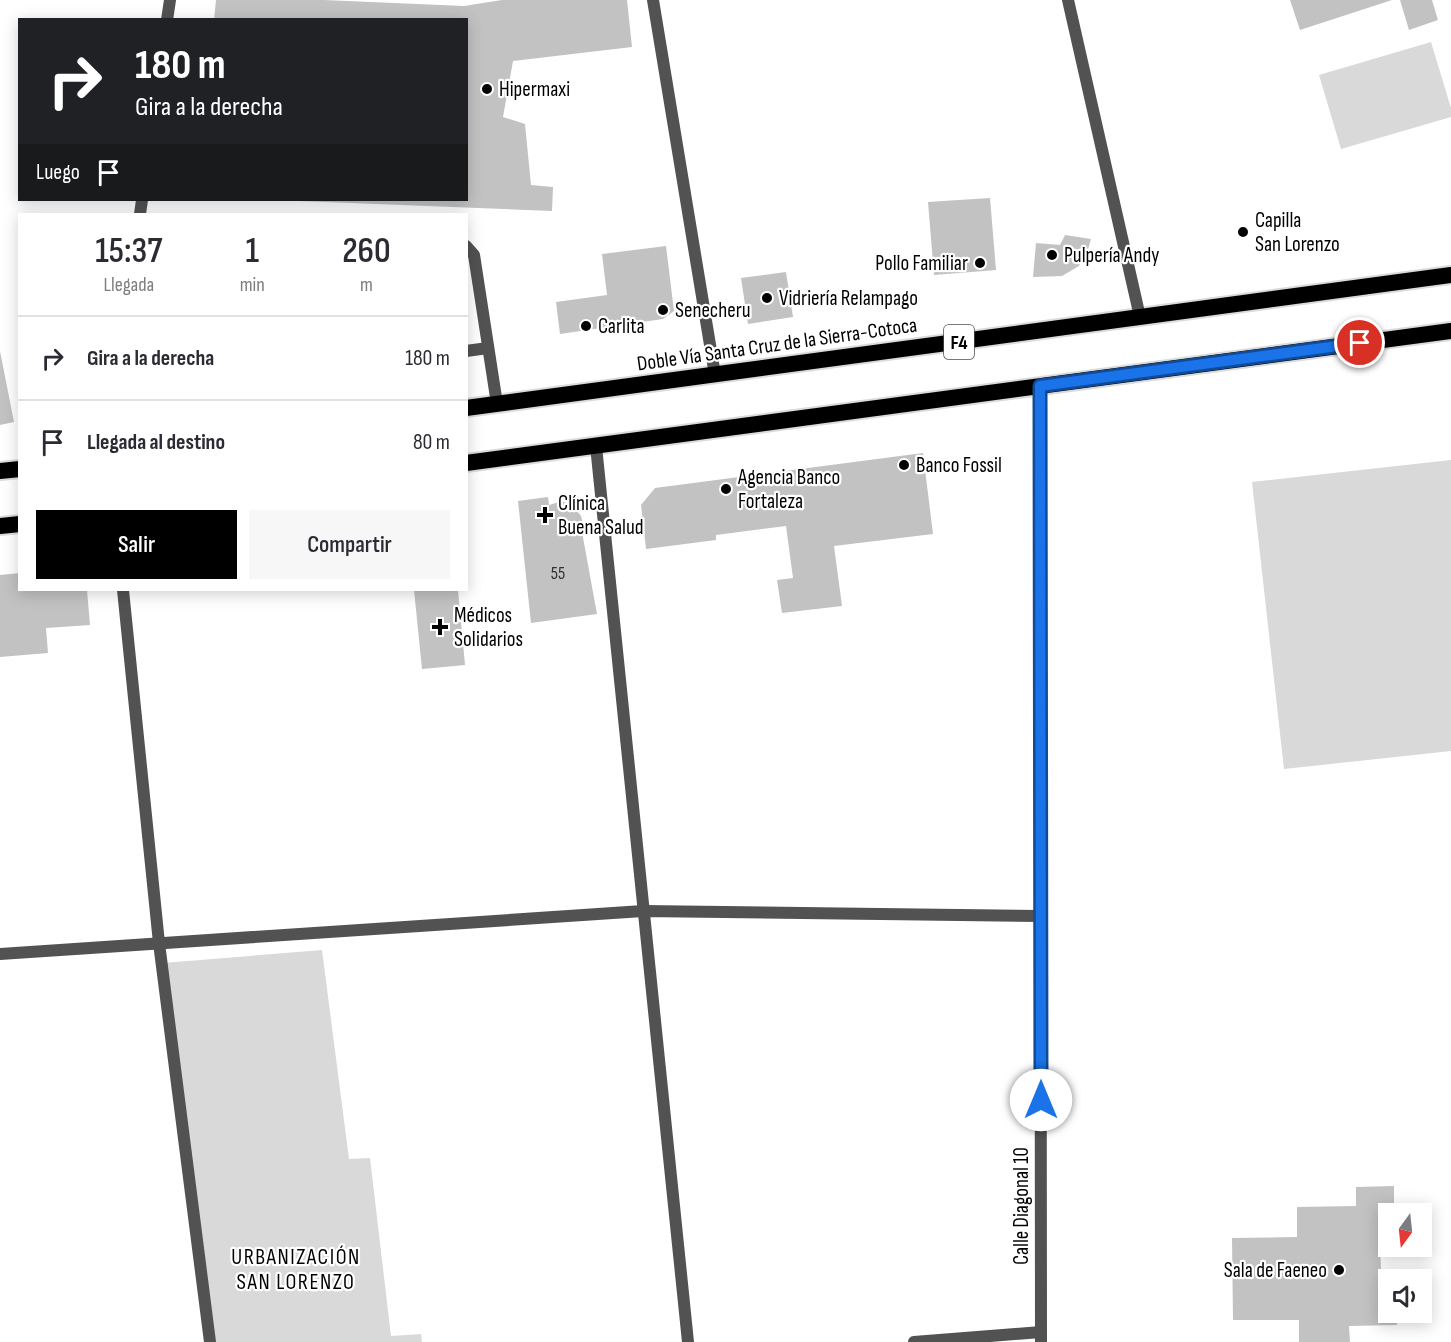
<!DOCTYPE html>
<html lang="es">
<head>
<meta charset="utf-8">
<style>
  body { margin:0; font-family:"Sofia Sans Condensed",sans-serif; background:#f7f7f7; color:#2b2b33; height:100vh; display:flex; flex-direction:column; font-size:22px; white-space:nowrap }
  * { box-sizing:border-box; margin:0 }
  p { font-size:20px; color:#7c7c81 }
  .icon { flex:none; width:33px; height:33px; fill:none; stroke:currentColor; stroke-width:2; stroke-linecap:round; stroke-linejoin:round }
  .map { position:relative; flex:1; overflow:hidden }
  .details { position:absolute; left:18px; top:213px; width:450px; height:378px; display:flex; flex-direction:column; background:#fff; border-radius:0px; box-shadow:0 3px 15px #0003 }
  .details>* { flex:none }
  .top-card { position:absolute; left:18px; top:18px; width:450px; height:183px; border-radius:0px; box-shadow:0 3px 15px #0003; background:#202124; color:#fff; overflow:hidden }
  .needle { width:39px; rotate:195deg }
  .controls { position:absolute; left:1378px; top:1203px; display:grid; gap:12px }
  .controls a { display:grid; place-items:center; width:54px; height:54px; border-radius:0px; background:#fff; box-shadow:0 3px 15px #0003; font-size:30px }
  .pin { position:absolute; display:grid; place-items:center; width:51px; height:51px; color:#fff; margin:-26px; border:3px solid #fff; border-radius:50%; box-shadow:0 2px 6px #0007 }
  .me { position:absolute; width:66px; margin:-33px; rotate:0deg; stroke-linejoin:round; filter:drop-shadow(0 0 4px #0008) }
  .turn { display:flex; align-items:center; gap:21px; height:126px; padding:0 18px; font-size:27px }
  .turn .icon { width:78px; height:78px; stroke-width:2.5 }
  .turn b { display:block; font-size:42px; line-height:51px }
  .then { display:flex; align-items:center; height:57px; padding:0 18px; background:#0003; gap:12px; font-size:22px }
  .eta { display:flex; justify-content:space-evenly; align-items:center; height:102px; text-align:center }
  .eta b { font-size:36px; font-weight:600; line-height:42px }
  .action { display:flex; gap:12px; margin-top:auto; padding:12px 18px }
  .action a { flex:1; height:69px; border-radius:0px; background:#000; color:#fff; font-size:24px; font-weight:600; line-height:69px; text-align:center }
  .action a+a { background:#f7f7f7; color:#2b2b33 }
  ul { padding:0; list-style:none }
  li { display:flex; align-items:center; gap:18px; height:84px; padding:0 18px; border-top:2px solid #e1e1e2 }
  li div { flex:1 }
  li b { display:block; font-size:22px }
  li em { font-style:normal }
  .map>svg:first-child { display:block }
</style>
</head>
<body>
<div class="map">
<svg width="1451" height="1342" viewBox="0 0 1451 1342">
  <rect width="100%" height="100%" fill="#fff"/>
  <!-- green -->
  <g fill="#d9d9d9">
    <path d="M1431 42 1451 108V117L1341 149 1319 75Z"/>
    <path d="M1451 460V751L1284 769 1252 482Z"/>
    <path d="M322 950 349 1159 370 1158 391 1336 421 1334 422 1342H213L163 963Z"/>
  </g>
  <!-- building -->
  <g fill="#c2c2c2">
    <path d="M216 0H324L464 6 502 0H627L632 47 513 61 503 117 525 124 531 185 553 187 552 211 300 201V200H466V20H214Z"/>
    <path d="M1290 0H1392L1300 30Z"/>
    <path d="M1400 0H1432L1438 20 1409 30Z"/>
    <path d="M990 198 996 270 934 275 928 202Z"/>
    <path d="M1065 235 1091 239 1087 253 1079 266 1062 276 1033 277 1036 243 1060 245Z"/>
    <path d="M666 246 674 311 663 319 560 334 556 302 607 295 602 254Z"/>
    <path d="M786 272 793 317 748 324 741 278Z"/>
    <path d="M0 351 14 422 0 425Z"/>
    <path d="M923 453 933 534 834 546 842 606 782 613 777 580 793 578 786 526 716 535V540L646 549 641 505 655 488Z"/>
    <path d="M548 497 549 505 562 501 574 507 581 516 583 524 582 532 597 614 531 623 518 501Z"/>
    <path d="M20 573V590H87L90 625 46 628 48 653 0 657V575Z"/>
    <path d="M414 590H458L465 665 422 669Z"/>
    <path d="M1394 1186V1214H1389V1238H1380L1382 1302H1389V1312H1397V1325L1349 1326 1350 1342H1299V1320H1233L1232 1238 1297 1237V1207L1356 1206V1187Z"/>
  </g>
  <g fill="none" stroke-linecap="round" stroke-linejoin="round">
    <!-- trunk casing -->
    <g stroke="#dbdbdb" stroke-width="20">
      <g id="trunk">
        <path d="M466 408 1451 275"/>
        <path d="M466 463 1451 331"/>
        <path d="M0 471 20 469"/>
        <path d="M0 526 20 524"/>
      </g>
    </g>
    <!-- service -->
    <g stroke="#525252" stroke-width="12">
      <path d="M466 246 474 255 497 404"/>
      <path d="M466 351 488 348"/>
    </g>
    <!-- minor -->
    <g stroke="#525252" stroke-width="12">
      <path d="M653 0 715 375"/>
      <path d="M1068 0 1140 317"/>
      <path d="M167 20 170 0"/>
      <path d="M140 214 142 200"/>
      <path d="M1040 386 1041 1342"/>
      <path d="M596 446 688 1342"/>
      <path d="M123 590 159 943 210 1342"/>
      <path d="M0 954 643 911 1041 916"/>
      <path d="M914 1342 1041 1332"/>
    </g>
    <!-- trunk -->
    <use href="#trunk" stroke="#000" stroke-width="16"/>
  </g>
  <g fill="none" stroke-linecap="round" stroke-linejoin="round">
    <!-- route casing -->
    <g stroke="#114b97" stroke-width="15">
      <path id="route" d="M1041 1100 1040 386 1360 343"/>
    </g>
    <!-- route -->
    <use href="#route" stroke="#1a73e8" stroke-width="10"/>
  </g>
  <!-- markers -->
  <g fill="#000" stroke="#fff" stroke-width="2">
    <circle cx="487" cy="89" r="6"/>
    <circle cx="1243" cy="232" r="6"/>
    <circle cx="1052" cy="255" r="6"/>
    <circle cx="980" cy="263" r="6"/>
    <circle cx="767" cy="298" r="6"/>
    <circle cx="663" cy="310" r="6"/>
    <circle cx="586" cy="326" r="6"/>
    <circle cx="904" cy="465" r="6"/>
    <circle cx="726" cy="489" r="6"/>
    <path d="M542 506h6v6h6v6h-6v6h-6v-6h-6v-6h6z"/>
    <path d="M437 618h6v6h6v6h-6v6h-6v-6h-6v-6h6z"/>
    <circle cx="1339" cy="1270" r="6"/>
  </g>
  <g text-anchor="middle" stroke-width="4.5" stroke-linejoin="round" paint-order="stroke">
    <!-- number labels -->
    <g font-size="18" fill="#303030">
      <text x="558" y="579">55</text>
    </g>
    <!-- shield labels -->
    <rect fill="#fff" stroke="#4c4c4c" stroke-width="1.5" x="944" y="325" width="30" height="34" rx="4.5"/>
    <g font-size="20" font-weight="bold" fill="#000">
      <text x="959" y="349">F4</text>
    </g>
    <!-- poi labels -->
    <g font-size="21" fill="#000" stroke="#fff" text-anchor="start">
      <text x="499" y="96">Hipermaxi</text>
      <text x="1255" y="227">Capilla<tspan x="1255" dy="24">San Lorenzo</tspan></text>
      <text x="1064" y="262">Pulpería Andy</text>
      <text x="968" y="270" text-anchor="end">Pollo Familiar</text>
      <text x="779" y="305">Vidriería Relampago</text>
      <text x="675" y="317">Senecheru</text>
      <text x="598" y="333">Carlita</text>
      <text x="916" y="472">Banco Fossil</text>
      <text x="738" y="484">Agencia Banco<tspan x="738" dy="24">Fortaleza</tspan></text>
      <text x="558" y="510">Clínica<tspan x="558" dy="24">Buena Salud</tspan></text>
      <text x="454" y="622">Médicos<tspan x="454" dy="24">Solidarios</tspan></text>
      <text x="1327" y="1277" text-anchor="end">Sala de Faeneo</text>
    </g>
    <!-- street labels -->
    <g font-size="21" fill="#000" stroke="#fff">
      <text transform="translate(777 344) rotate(-8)" y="7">Doble Vía Santa Cruz de la Sierra-Cotoca</text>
      <text transform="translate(1021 1206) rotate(-90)" y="7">Calle Diagonal 10</text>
    </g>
    <!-- neighbourhood labels -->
    <g font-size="22" letter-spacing="1.5" fill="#000" stroke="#fff">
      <text x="296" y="1264">URBANIZACIÓN<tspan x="296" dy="25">SAN LORENZO</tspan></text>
    </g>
  </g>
</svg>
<div class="controls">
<a><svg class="needle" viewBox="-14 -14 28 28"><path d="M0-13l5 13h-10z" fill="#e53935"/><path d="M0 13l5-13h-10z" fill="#7c7c81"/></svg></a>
<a><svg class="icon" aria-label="sound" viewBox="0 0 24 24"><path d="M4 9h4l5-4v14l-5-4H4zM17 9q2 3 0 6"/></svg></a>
</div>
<div class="pin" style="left:1360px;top:343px;background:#d93025"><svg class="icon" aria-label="arrive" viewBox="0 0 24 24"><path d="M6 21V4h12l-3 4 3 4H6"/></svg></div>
<svg class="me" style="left:1041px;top:1100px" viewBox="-20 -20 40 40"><circle r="19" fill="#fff"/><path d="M0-13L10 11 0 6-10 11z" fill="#1a73e8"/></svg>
<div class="top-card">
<div class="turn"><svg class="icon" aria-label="right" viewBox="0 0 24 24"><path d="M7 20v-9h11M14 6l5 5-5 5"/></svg><div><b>180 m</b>Gira a la derecha</div></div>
<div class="then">Luego<svg class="icon" aria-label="arrive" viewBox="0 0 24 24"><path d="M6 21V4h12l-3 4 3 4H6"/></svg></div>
</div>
<section class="details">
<div class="eta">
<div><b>15:37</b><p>Llegada</p></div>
<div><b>1</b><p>min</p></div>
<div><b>260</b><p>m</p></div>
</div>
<ul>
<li><svg class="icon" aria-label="right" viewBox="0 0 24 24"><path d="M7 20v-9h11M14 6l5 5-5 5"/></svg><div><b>Gira a la derecha</b></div><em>180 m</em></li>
<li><svg class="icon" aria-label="arrive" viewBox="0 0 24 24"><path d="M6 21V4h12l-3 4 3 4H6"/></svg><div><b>Llegada al destino</b></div><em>80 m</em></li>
</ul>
<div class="action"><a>Salir</a><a>Compartir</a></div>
</section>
</div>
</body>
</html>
